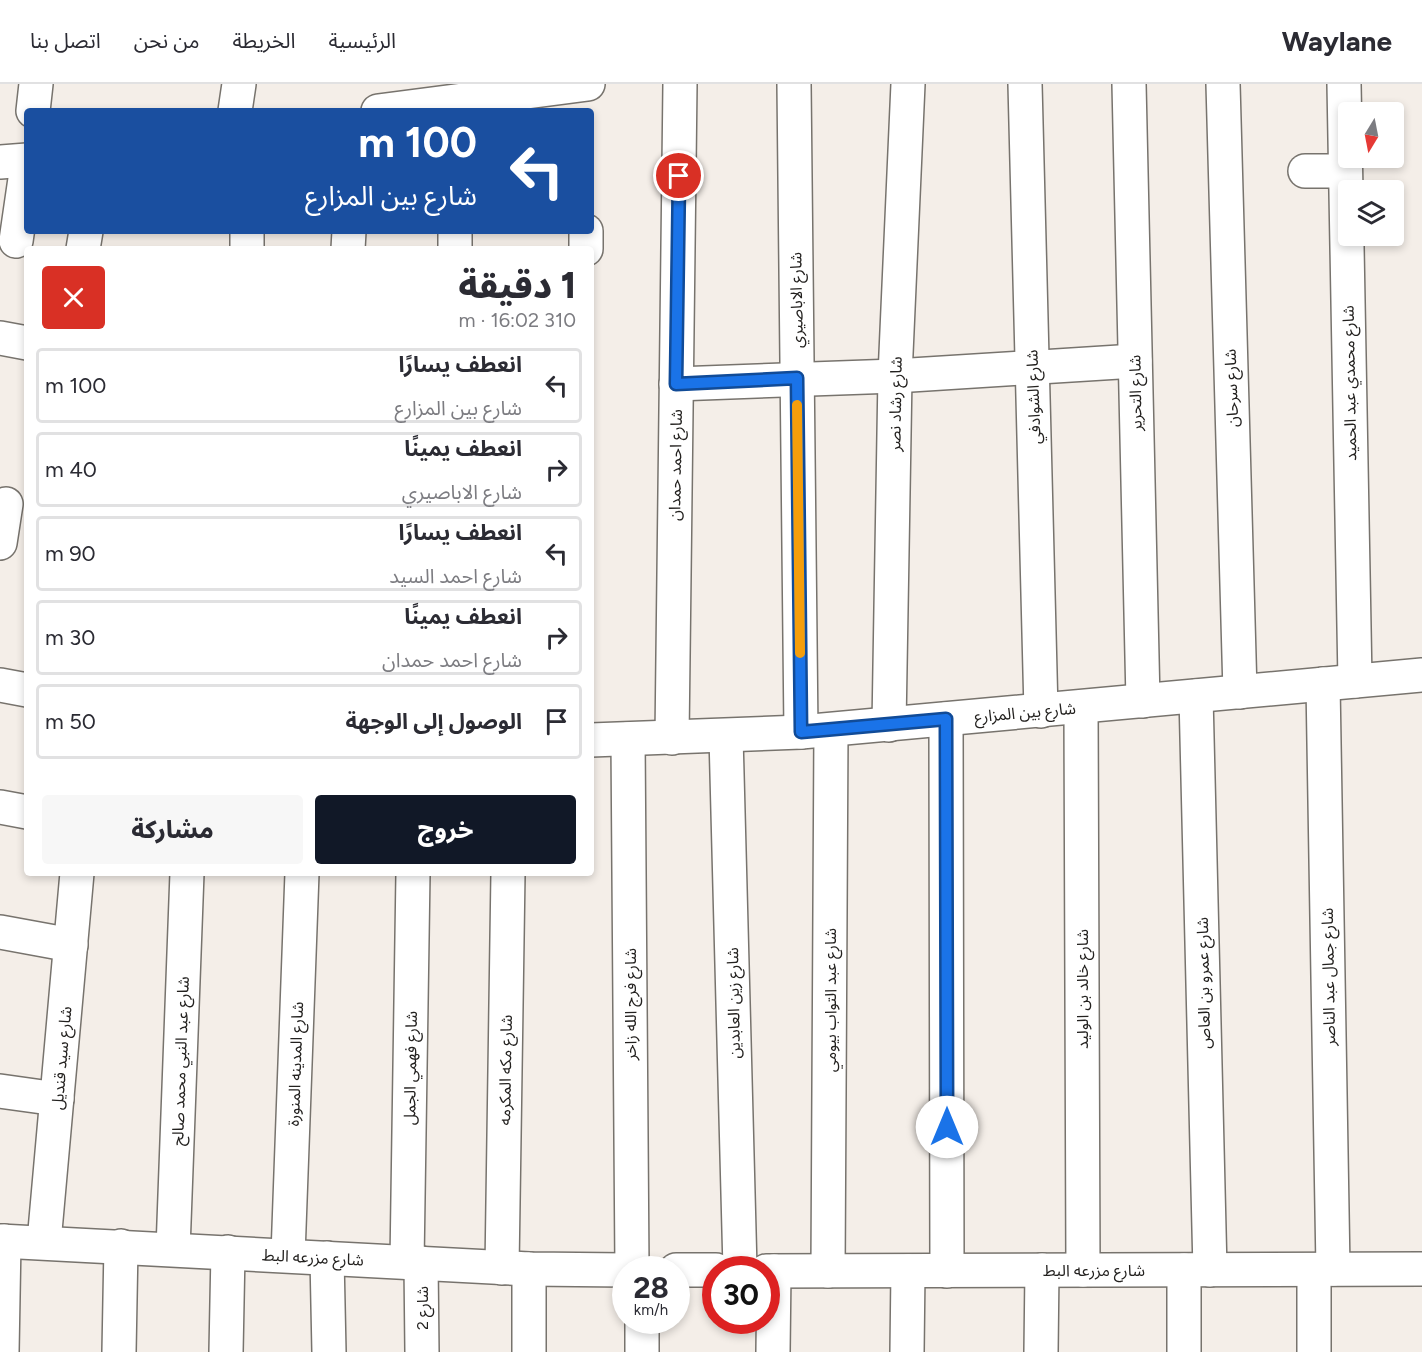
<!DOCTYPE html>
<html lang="ar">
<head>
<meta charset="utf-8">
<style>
  body { margin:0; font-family:Figtree,"Noto Sans Arabic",sans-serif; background:#f7f7f7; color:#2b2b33; direction:rtl; height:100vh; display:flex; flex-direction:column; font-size:22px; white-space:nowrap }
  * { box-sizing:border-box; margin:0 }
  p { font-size:20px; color:#7c7c81 }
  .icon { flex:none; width:33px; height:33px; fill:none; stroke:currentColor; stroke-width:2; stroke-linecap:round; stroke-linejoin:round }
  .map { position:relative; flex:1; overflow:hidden; direction:ltr }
  .panel { position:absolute; left:24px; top:162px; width:570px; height:630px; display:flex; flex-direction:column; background:#fff; border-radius:6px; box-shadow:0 3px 9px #0003; direction:rtl }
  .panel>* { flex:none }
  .top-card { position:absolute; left:24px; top:24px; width:570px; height:126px; border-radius:6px; box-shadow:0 3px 9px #0003; direction:rtl; background:#1a4fa0; color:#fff; overflow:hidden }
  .needle { width:39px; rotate:190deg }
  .buttons { position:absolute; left:1338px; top:18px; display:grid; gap:12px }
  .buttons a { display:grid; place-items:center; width:66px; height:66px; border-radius:6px; background:#fff; box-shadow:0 3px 9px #0003; font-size:30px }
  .speed { position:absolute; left:612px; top:1172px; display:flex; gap:12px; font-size:30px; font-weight:700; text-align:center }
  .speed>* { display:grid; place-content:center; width:78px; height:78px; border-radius:50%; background:#fff; box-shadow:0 3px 9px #0003; line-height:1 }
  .speed small { font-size:15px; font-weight:400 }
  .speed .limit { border:9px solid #d22; background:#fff; color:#111 }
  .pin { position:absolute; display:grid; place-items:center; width:51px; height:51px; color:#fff; margin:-26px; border:3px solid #fff; border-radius:50%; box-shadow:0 2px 6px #0007 }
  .me { position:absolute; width:66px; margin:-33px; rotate:0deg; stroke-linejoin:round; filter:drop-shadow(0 0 4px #0008) }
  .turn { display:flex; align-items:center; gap:21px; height:126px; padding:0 18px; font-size:27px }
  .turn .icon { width:78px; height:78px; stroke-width:2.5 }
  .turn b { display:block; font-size:42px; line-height:51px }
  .round { display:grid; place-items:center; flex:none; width:63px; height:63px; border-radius:6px; background:#f7f7f7 }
  .head { display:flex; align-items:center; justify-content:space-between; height:102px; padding:0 18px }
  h1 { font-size:36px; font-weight:800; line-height:45px }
  .action { display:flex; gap:12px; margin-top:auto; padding:12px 18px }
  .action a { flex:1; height:69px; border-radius:6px; background:#111827; color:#fff; font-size:24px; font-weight:800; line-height:69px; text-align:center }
  .action a+a { background:#f7f7f7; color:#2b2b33 }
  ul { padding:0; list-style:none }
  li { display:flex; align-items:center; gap:18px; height:75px; margin:0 12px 9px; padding:0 6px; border:3px solid #e1e1e2; border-radius:6px }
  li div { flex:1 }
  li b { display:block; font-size:22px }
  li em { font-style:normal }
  header { display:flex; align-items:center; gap:36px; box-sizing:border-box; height:84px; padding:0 30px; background:#fff; border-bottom:2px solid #e1e1e2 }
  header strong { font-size:28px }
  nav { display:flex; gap:33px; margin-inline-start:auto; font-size:21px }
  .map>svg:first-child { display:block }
</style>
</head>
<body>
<header>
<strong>Waylane</strong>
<nav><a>الرئيسية</a><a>الخريطة</a><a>من نحن</a><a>اتصل بنا</a></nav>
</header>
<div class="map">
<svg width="1422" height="1268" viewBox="0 0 1422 1268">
  <rect width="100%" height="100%" fill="#f4eee8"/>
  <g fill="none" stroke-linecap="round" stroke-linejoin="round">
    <!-- minor casing -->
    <g stroke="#77736d" stroke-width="36">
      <g id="minor">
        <path d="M794 0 801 648"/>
        <path d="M1025 0 1041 627"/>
        <path d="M1129 0 1143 617"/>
        <path d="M1223 0 1240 608"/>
        <path d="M1344 0 1355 597"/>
        <path d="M33 27 36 0"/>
        <path d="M235 27 239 0"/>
        <path d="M378 27 588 0"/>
        <path d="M0 78 27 76"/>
        <path d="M1305 87H1345"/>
        <path d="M586 147V165"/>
        <path d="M16 157 27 81"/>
        <path d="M83 165 86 147"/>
        <path d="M247 165V147"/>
        <path d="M348 165 349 147"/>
        <path d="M455 165V147"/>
        <path d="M0 254 27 259"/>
        <path d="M676 300 895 292 1135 277"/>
        <path d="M0 459 6 420"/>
        <path d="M1323 600 1333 1185"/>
        <path d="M0 601 27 606"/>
        <path d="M1196 612 1210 1186"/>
        <path d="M1081 623 1083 1186"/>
        <path d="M946 635 947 1187"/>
        <path d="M889 641 895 292 908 0"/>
        <path d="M726 652 740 1185"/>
        <path d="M672 654 680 0"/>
        <path d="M628 655 632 1185"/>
        <path d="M591 656 801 648 1422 591"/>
        <path d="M0 723 27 728"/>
        <path d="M0 848 71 861"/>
        <path d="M0 1007 57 1015"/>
        <path d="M0 1157 529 1185 626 1186"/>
        <path d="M44 1158 77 789"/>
        <path d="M173 1165 187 789"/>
        <path d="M288 1171 302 789"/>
        <path d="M327 1174 329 1268"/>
        <path d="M407 1178 413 789"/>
        <path d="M421 1179 422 1268"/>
        <path d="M502 1184 508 789"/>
        <path d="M529 1185V1268"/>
        <path d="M676 1186H716"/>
        <path d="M766 1187 1422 1185"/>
        <path d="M828 1187 831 646"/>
        <path d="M2 1268 4 1157"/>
        <path d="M119 1268 121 1162"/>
        <path d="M226 1268 228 1168"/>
        <path d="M642 1268V1236"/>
        <path d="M773 1268 774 1187"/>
        <path d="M907 1268 908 1187"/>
        <path d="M1041 1268 1042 1186"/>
        <path d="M1184 1268V1186"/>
        <path d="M1314 1268V1186"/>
      </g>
    </g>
    <!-- minor -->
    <use href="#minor" stroke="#fff" stroke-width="33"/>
  </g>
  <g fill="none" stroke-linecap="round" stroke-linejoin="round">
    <!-- route casing -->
    <g stroke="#114b97" stroke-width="15">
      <path id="route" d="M679 92 676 300 797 294 801 648 946 635 947 1043"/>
    </g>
    <!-- route -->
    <use href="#route" stroke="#1a73e8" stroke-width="10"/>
    <!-- slow -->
    <path stroke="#f59e0b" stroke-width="10" d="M797 321 800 569"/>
  </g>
  <g text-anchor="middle" stroke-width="4.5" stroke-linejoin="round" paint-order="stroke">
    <!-- street labels -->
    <g font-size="16" fill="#23211f" stroke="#fff">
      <text transform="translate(796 216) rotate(-91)" y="6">شارع الاباصيري</text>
      <text transform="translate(1349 299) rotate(-91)" y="6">شارع محمدي عبد الحميد</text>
      <text transform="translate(1231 304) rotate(-92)" y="6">شارع سرحان</text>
      <text transform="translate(1135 309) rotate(-91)" y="6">شارع التحرير</text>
      <text transform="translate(1033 313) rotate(-92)" y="6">شارع الشوادفي</text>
      <text transform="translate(895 320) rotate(-89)" y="6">شارع رشاد نصر</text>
      <text transform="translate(675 381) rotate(-89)" y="6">شارع احمد حمدان</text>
      <text transform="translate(1025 628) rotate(-5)" y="6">شارع بين المزارع</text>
      <text transform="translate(1328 893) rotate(-91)" y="6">شارع جمال عبد الناصر</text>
      <text transform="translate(1203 899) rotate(-91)" y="6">شارع عمرو بن العاص</text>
      <text transform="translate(1082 905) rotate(-90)" y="6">شارع خالد بن الوليد</text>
      <text transform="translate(830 916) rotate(-90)" y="6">شارع عبد التواب بيومي</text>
      <text transform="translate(733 919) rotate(-91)" y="6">شارع زين العابدين</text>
      <text transform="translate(630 920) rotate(-90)" y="6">شارع فرج الله زاخر</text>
      <text transform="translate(61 974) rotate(-85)" y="6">شارع سيد قنديل</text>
      <text transform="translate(180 977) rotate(-88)" y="6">شارع عبد النبي محمد صالح</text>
      <text transform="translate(295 980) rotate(-88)" y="6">شارع المدينه المنورة</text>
      <text transform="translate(410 984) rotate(-89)" y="6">شارع فهمي الجمل</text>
      <text transform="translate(505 986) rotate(-89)" y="6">شارع مكه المكرمه</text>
      <text transform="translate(313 1173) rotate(3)" y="6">شارع مزرعه البط</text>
      <text x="1094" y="1192">شارع مزرعه البط</text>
      <text transform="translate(422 1224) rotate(-90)" y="6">شارع 2</text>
    </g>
  </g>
</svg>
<div class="buttons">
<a><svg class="needle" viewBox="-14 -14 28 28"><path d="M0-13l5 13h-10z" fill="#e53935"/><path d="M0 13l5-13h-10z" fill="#7c7c81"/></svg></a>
<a><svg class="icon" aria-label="layers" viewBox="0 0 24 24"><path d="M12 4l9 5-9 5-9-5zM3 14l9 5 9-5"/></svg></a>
</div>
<div class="speed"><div>28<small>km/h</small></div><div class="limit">30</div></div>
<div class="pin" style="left:679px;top:92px;background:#d93025"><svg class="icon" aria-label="arrive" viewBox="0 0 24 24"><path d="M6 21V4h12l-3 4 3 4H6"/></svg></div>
<svg class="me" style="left:947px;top:1043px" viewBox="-20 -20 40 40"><circle r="19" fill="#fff"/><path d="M0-13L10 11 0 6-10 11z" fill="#1a73e8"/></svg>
<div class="top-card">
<div class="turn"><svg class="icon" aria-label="left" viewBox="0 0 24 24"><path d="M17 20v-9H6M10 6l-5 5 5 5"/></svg><div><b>100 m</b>شارع بين المزارع</div></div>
</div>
<section class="panel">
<div class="head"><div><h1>1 دقيقة</h1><p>310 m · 16:02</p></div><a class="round" style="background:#d93025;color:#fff"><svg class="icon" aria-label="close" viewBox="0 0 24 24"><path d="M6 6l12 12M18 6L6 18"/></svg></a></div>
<ul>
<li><svg class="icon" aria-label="left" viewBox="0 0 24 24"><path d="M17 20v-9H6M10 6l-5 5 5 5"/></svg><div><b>انعطف يسارًا</b><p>شارع بين المزارع</p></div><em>100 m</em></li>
<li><svg class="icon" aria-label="right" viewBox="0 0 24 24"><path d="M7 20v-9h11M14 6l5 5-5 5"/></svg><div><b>انعطف يمينًا</b><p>شارع الاباصيري</p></div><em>40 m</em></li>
<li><svg class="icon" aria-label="left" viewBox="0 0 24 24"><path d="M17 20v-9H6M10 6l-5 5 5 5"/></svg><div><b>انعطف يسارًا</b><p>شارع احمد السيد</p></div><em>90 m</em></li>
<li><svg class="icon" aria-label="right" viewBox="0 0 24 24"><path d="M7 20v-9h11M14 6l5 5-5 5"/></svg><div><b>انعطف يمينًا</b><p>شارع احمد حمدان</p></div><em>30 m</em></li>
<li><svg class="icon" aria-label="arrive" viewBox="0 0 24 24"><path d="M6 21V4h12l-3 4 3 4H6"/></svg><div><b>الوصول إلى الوجهة</b></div><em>50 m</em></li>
</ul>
<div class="action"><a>خروج</a><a>مشاركة</a></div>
</section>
</div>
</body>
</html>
